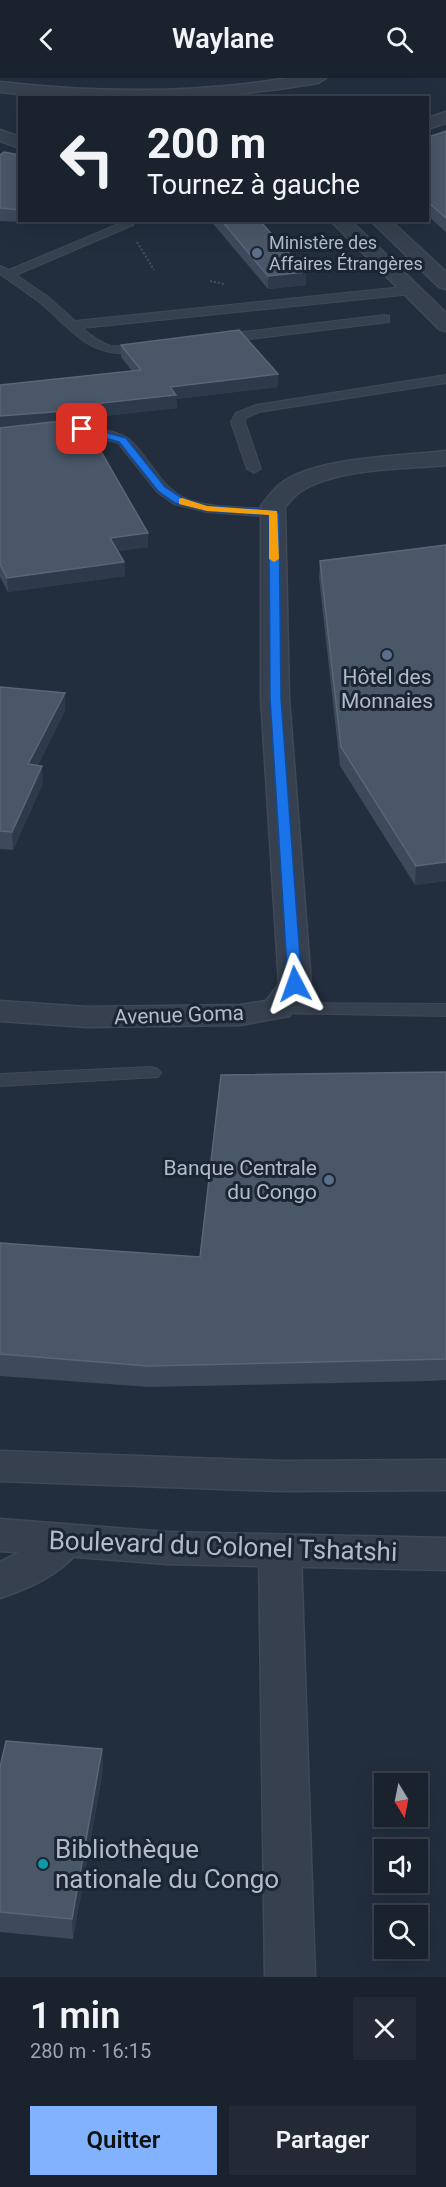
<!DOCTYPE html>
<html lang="fr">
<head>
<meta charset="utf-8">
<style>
  body { margin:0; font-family:Roboto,sans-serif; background:#232a36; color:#f1f3f6; height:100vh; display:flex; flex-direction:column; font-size:22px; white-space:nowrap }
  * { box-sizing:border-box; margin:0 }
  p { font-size:20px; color:#9fa4aa }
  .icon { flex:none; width:33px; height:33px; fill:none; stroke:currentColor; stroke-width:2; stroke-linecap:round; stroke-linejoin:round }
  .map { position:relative; height:1899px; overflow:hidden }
  .drawer { display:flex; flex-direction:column; background:#1a222e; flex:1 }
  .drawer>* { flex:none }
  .guide { position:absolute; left:18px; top:18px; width:411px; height:126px; border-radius:0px; box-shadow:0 6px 24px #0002,0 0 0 2px #383f4a; background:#1a222e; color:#f1f3f6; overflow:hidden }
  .needle { width:39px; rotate:170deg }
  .controls { position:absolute; left:374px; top:1695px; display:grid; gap:12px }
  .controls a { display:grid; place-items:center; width:54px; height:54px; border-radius:0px; background:#1a222e; box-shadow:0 6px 24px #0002,0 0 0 2px #383f4a; font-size:30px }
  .pin { position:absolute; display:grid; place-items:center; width:51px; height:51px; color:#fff; margin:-26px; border-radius:12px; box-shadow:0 3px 9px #0006 }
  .me { position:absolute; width:66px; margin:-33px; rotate:356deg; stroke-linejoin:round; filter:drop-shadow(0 0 4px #0008) }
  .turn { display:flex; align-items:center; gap:21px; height:126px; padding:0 30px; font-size:27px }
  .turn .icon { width:78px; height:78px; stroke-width:2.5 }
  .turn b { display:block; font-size:42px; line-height:51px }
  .round { display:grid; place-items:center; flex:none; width:63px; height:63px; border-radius:0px; background:#232a36 }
  .overview { display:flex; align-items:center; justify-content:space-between; height:102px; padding:0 30px }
  h1 { font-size:36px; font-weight:600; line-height:45px }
  .primary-button { display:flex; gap:12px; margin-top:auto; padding:12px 30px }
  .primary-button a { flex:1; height:69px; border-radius:0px; background:#82b2fe; color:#111; font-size:24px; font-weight:600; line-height:69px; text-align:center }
  .primary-button a+a { background:#232a36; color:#f1f3f6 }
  header { display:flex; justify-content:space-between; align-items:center; height:78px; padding:0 30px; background:#1a222e; font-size:27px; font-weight:600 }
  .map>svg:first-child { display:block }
</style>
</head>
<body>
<header><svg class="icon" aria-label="back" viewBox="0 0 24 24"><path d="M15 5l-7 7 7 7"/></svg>Waylane<svg class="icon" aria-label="search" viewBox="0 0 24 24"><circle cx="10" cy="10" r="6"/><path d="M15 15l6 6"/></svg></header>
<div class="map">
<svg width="446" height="1899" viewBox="0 0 446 1899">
  <rect width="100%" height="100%" fill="#222e3e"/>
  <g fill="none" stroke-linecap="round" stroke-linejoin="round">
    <!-- service casing -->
    <g stroke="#3f4957" stroke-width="2">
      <g id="service">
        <path d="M121 142H133V147L16 197 47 218 75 243 412 208 418 212 412 216 82 250C90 257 100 265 111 268 123 270 144 262 153 270 148 275 139 275 132 275 85 279 70 248 38 223 26 214 13 205 0 196V188L9 192 121 145Z"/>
        <path d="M385 237 389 238V244L218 265 212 261 218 257Z"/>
        <path d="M446 297V305L259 334 246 340 245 344 261 391 254 395 247 391 231 344 236 335 256 327Z"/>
        <path d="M62 347C76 347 119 352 129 361 149 379 158 405 182 419 204 431 249 429 274 431L281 435 274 439 207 434 174 426 157 414 118 365 82 355 57 354 55 351Z"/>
        <path d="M277 925 446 926V938L270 935 267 931 270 927Z"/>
        <path d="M151 989 158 991 161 995 158 999 0 1008V996Z"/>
      </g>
    </g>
    <!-- minor casing -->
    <g stroke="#3f4957" stroke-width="3">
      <g id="minor">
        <path d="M446 373V387C403 391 338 390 301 413 295 417 290 423 285 429L289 620 311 906 289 938 240 947 87 949 0 943V923L87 929 240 927 266 923 279 906 261 620V428C267 420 274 410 283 404 319 379 402 378 446 373Z"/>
        <path d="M63 1448 78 1453 84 1464C68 1493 31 1510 0 1520V1484L22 1473 48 1453Z"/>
        <path d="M280 1459 295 1463 301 1475 315 1899H265L259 1475 265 1463Z"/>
      </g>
    </g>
    <!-- tertiary casing -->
    <g stroke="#3f4957" stroke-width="3">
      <g id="tertiary">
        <path d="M288 0H326L318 5 279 11 206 20H51L0 14V4C96 15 193 16 288 0Z"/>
        <path d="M446 34V45L428 51V40Z"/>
        <path d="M0 52 20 59V70L0 63Z"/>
        <path d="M330 142H350L446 235V253L439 251Z"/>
        <path d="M370 142H390L446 194V211L439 209Z"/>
        <path d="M0 1373 280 1383 446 1382V1412L280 1413 0 1403Z"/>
        <path d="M0 1441 167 1454 446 1460V1492L167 1486 0 1473Z"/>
      </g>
    </g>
    <!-- path -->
    <g stroke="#3d5557" stroke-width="2" stroke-dasharray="2 2" stroke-linecap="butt">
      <path d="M137 164 154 192"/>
      <path d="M210 203 224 206"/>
    </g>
    <!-- service -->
    <use href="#service" fill="#36404e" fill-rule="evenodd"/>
    <!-- minor -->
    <use href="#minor" fill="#36404e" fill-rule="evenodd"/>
    <!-- tertiary -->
    <use href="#tertiary" fill="#36404e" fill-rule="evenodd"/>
  </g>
  <!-- wall -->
  <g fill="#3c4a5c">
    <path d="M446 53V154L428 138V59Z"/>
    <path d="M0 77H20V142H24L23 144 0 143Z"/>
    <path d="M210 142H259L306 207 268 211Z"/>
    <path d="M121 267 278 296V309L176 321 177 330 77 341V344L148 455V469L118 473 124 484 125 498 8 514 0 499V307L132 293 121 279Z"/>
    <path d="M446 467V803L415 807 340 688 319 500 320 483Z"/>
    <path d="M0 609 65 615V633L38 687 43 705 13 772 0 771Z"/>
    <path d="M446 994V1302L428 1303 149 1309 0 1298V1165L200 1179Z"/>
    <path d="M102 1671 103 1692 73 1861 0 1854V1689Z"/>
  </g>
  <!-- shaded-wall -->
  <g fill="#2c3a4b">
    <path d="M306 194V207L268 211V198Z"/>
    <path d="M278 296V309L176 321 177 330 77 341V345L0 351V338L74 328 170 309Z"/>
    <path d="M148 455V469L110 474V460Z"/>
    <path d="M124 484 125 498 8 514 7 500Z"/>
    <path d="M65 615V633L29 704 28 686Z"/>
    <path d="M42 688 43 705 13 772 12 754Z"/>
    <path d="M446 784V803L415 807 416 788Z"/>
    <path d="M102 1671 103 1692 73 1861 72 1841Z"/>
  </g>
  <!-- building -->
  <g fill="#495768" stroke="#596677" stroke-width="1.5">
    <path d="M446 53V140L428 124V59Z"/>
    <path d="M4 74 20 77V132L0 130V77Z"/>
    <path d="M221 142H259L306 194 268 198Z"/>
    <path d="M239 252 278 296 170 309 176 317 74 328 77 332 0 338V307L141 292 121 267Z"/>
    <path d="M52 344H84L148 455 110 460 124 484 7 500 0 486V350Z"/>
    <path d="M446 467V784L416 788 341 669 320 483Z"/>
    <path d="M0 609 65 615 28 686 42 688 12 754 0 753Z"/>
    <path d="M446 994V1281L148 1288 0 1276V1165L200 1179 221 997Z"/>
    <path d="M6 1663 102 1671 72 1841 0 1834V1689Z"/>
  </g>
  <!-- route -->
  <path fill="#1a73e8" stroke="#114b97" stroke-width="1.5" d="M82 348 126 360 165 409 182 420 207 428 274 432 279 435 281 620 302 906 300 909H290L288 906 270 620 269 437 207 433 175 425 158 413 119 364 79 353 77 351Z"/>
  <!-- slow -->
  <path fill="#f59e0b" d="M182 420 207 428 277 433 279 481 274 484 269 481V437L207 433 179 426V421Z"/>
  <!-- markers -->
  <g fill="#5c6f8a" stroke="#1b2533" stroke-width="2">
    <circle cx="257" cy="175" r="6"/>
    <circle cx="387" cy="577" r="6"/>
    <circle cx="329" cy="1102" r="6"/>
  </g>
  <circle fill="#0f9aa8" stroke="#1b2533" stroke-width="2" cx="43" cy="1786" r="6"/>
  <g text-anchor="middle" stroke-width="6" stroke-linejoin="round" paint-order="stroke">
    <!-- far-poi labels -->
    <g font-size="18" fill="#b2bbc9" stroke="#1b2533" text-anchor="start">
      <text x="269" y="171">Ministère des<tspan x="269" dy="21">Affaires Étrangères</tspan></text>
    </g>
    <!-- poi labels -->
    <g font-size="21" fill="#b2bbc9" stroke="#1b2533">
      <text x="387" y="606">Hôtel des<tspan x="387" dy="24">Monnaies</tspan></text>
      <text x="317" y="1097" text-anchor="end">Banque Centrale<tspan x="317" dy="24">du Congo</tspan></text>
    </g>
    <!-- street labels -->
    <g font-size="21" fill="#b2bbc9" stroke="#1b2533">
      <text transform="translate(179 937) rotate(-2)" y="7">Avenue Goma</text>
    </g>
    <!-- near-street labels -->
    <g font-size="26" fill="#b2bbc9" stroke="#1b2533">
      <text transform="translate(223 1468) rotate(2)" y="9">Boulevard du Colonel Tshatshi</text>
    </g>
    <!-- near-poi labels -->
    <g font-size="26" fill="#b2bbc9" stroke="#1b2533" text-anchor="start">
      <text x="55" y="1780">Bibliothèque<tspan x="55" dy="30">nationale du Congo</tspan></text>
    </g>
  </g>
</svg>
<div class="controls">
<a><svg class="needle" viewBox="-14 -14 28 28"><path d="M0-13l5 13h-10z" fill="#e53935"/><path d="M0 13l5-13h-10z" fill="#9fa4aa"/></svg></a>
<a><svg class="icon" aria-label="sound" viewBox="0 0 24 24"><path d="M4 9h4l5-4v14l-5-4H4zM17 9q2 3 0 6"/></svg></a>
<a><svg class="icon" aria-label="search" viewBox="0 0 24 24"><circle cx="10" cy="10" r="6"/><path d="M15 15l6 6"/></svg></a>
</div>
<div class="pin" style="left:82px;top:351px;background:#d93025"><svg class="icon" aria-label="arrive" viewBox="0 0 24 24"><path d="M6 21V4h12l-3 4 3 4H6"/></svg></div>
<svg class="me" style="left:295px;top:906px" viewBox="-20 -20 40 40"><path d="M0-17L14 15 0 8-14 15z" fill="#1a73e8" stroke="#fff" stroke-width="4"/></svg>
<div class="guide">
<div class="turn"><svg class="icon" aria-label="left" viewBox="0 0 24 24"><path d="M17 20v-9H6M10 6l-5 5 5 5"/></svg><div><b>200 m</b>Tournez à gauche</div></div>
</div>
</div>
<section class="drawer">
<div class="overview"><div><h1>1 min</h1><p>280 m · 16:15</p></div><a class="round"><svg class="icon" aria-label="close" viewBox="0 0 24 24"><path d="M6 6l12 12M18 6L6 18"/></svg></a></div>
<div class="primary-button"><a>Quitter</a><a>Partager</a></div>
</section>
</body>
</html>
